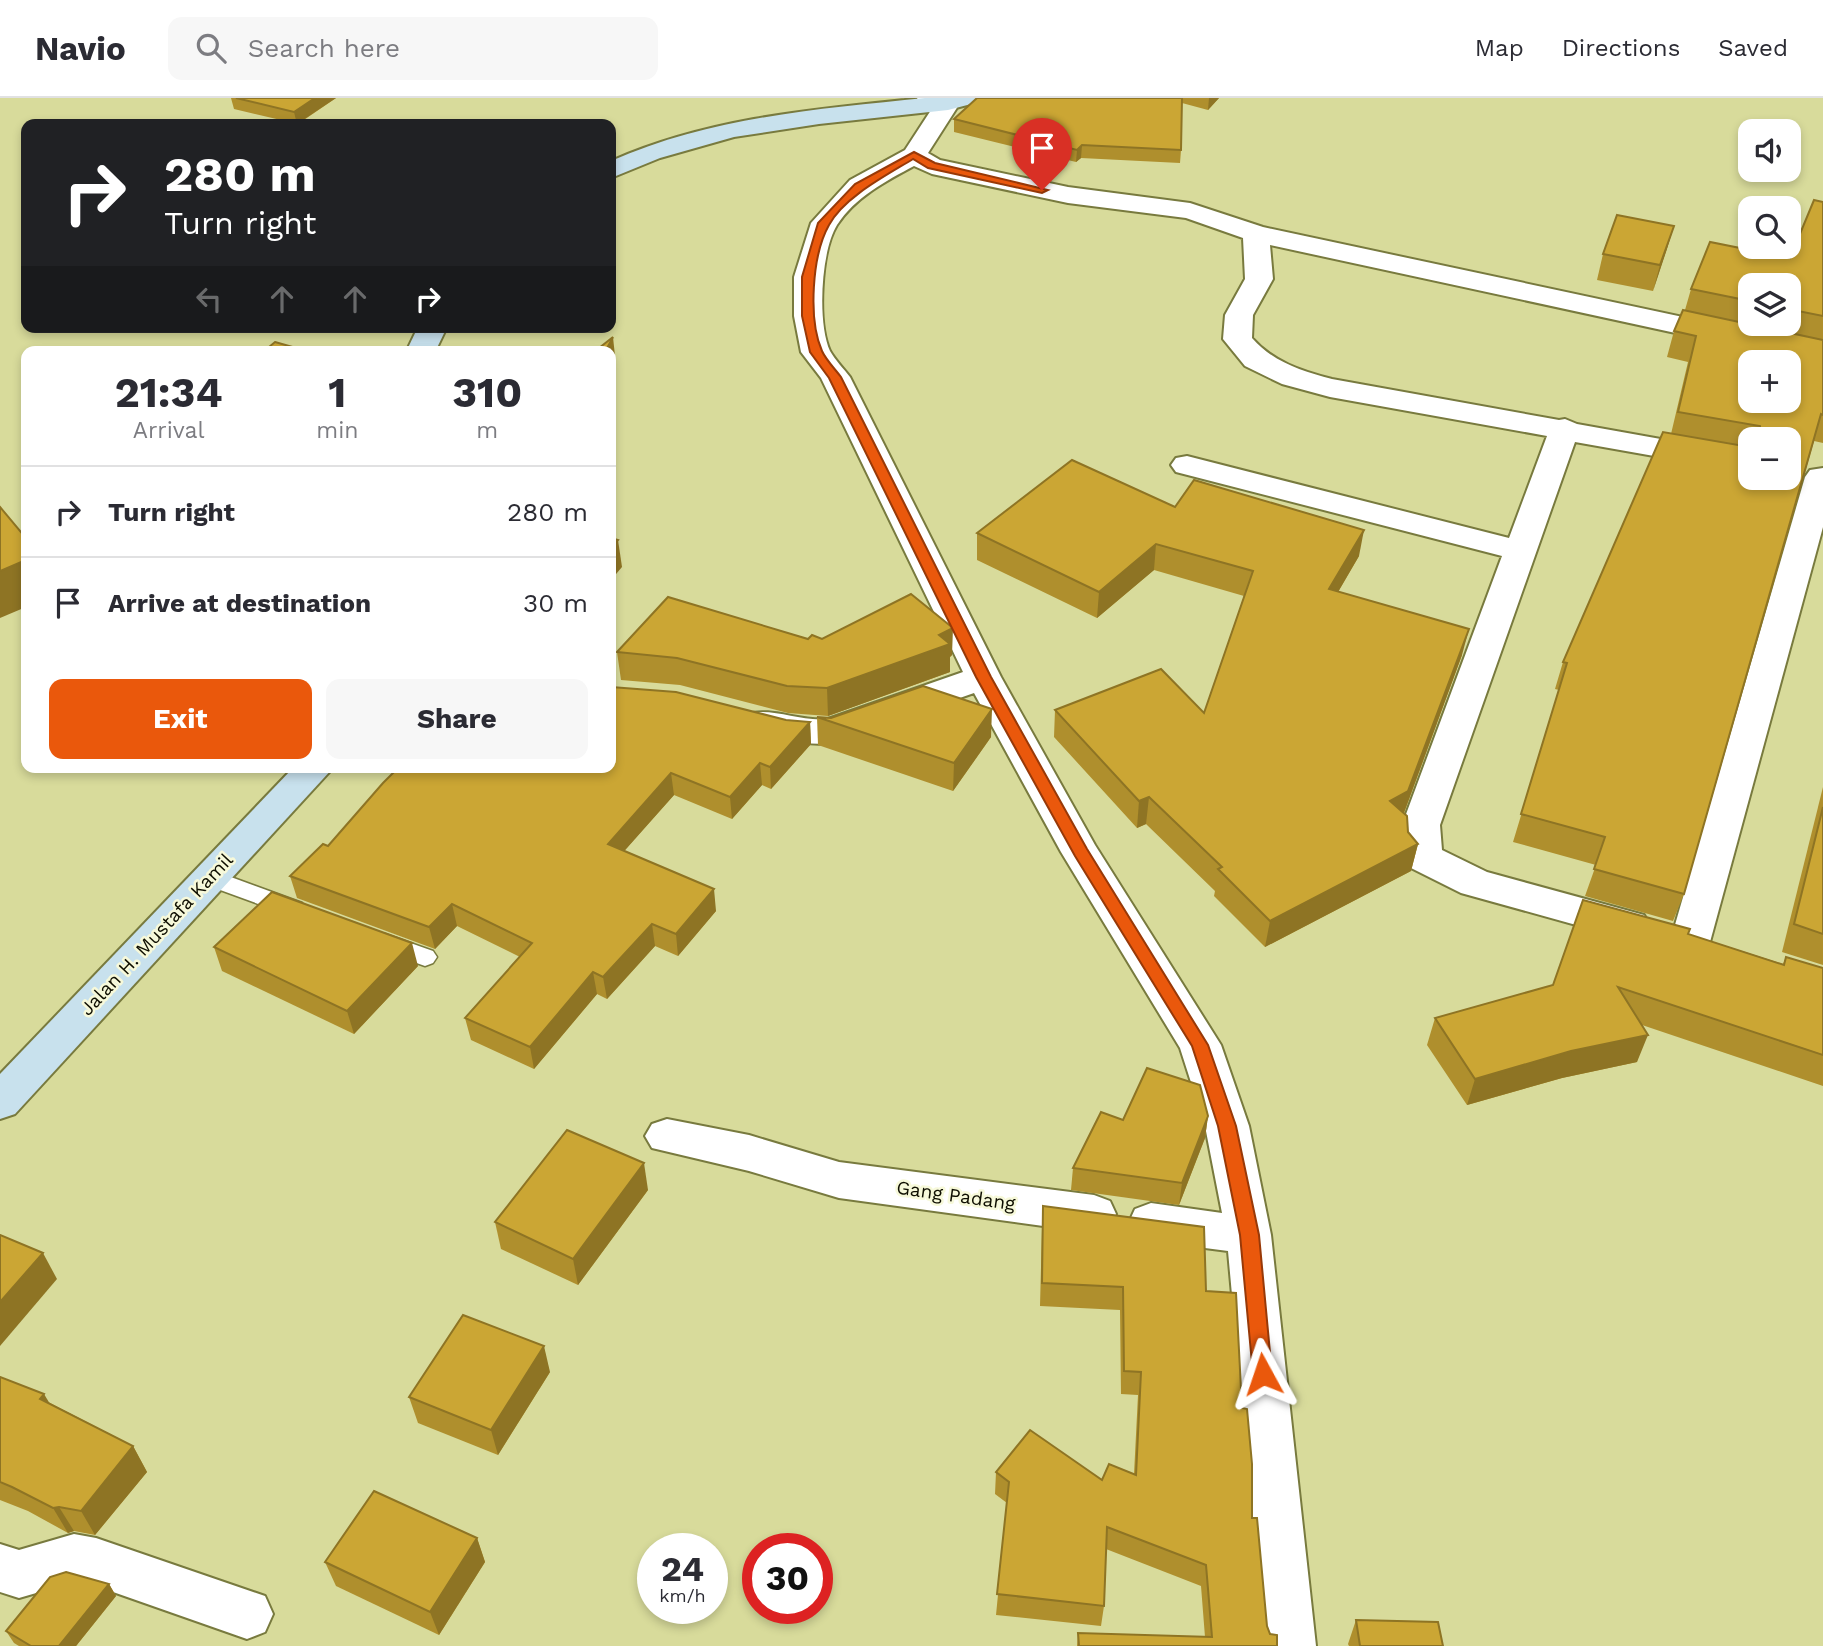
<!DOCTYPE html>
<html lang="en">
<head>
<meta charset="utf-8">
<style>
  body { margin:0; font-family:"Work Sans",sans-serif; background:#f7f7f7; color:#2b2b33; height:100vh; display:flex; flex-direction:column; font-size:26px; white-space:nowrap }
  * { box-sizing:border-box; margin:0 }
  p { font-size:23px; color:#7c7c81 }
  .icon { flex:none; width:38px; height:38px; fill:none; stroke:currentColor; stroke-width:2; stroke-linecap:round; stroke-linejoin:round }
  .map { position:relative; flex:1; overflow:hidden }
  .sheet { position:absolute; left:21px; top:248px; width:595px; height:427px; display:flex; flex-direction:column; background:#fff; border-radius:14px; box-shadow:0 4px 10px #0003 }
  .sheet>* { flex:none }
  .guide { position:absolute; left:21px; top:21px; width:595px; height:214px; border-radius:14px; box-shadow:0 4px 10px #0003; background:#202124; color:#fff; overflow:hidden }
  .fabs { position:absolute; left:1738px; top:21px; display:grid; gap:14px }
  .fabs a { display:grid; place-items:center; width:63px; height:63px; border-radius:14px; background:#fff; box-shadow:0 4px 10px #0003; font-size:35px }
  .speed { position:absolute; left:637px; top:1435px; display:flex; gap:14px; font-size:35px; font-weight:700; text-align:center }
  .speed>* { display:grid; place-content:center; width:91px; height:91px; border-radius:50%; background:#fff; box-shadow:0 4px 10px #0003; line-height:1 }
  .speed small { font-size:18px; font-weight:400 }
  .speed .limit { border:10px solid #d22; background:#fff; color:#111 }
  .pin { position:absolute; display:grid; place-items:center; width:60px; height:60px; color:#fff; margin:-72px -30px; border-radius:50% 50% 50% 0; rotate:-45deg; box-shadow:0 0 7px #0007 }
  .pin .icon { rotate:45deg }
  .me { position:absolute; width:77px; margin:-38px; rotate:355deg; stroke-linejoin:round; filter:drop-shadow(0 0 5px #0008) }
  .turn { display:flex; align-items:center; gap:24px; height:147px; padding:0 28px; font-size:32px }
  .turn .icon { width:91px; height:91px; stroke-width:2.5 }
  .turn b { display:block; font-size:49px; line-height:60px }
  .lanes { display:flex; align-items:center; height:66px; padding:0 28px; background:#0003; justify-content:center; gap:35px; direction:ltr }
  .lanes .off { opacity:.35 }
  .eta { display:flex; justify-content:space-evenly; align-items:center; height:119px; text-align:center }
  .eta b { font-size:42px; font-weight:700; line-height:49px }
  .button { display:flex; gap:14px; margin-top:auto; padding:14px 28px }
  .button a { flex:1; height:80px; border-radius:14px; background:#ea580c; color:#fff; font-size:28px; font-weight:700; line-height:80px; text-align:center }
  .button a+a { background:#f7f7f7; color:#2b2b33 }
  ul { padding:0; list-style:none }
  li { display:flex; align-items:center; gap:21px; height:91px; padding:0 28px; border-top:2px solid #e1e1e2 }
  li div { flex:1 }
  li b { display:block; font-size:26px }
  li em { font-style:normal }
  header { display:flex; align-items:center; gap:42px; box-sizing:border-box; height:98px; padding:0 35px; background:#fff; border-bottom:2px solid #e1e1e2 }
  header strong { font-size:33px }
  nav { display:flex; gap:38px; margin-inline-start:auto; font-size:24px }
  .search { width:490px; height:63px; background:#f7f7f7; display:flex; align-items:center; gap:18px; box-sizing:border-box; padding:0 24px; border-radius:14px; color:#7c7c81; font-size:26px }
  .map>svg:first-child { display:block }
</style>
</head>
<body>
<header>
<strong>Navio</strong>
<div class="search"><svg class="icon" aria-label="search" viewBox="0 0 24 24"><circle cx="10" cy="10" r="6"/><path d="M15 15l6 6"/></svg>Search here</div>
<nav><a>Map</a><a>Directions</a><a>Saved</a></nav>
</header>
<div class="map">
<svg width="1823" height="1548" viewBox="0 0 1823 1548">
  <rect width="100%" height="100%" fill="#d8db9b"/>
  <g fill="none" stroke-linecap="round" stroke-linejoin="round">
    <!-- lane casing -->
    <g stroke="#787a3e" stroke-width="3">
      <g id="lane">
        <path d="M209 771 302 805 306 811 302 817 294 819 201 785 198 779 201 773Z"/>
        <path d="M385 836 433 853 437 859 433 865 425 868 377 851 373 845 377 839Z"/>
      </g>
    </g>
    <!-- street casing -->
    <g stroke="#787a3e" stroke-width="4">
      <g id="street">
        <path d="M917 0H957L960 5 928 55 940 62 1068 89 1190 105 1263 129 1823 249V267L1270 147 1273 181 1253 217 1252 240C1273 264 1301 273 1332 281L1559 322 1565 321 1577 326 1750 357V375L1575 344 1440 727 1442 752 1487 774 1644 817 1650 827 1644 837 1630 842 1461 795 1409 769 1404 759 1402 727 1502 458 1176 374 1171 367 1176 360 1187 358 1509 440 1547 338 1330 299 1282 286 1245 268 1223 241 1225 217 1245 181 1243 140 1186 120 1068 105 932 76 914 68C886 83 855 99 837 127 821 153 817 224 830 253 835 262 844 271 850 279L1001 579 1095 747 1221 947 1249 1028 1271 1137 1316 1548H1264L1228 1153 1151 1143 1135 1137 1129 1124 1135 1111 1151 1105 1222 1115 1205 1028 1180 950 1061 754 974 595 831 645C802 648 775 640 747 632L742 624 747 616C772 609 800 624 828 621L963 574 821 280 801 254 794 218V179L811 125 850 82 905 52 933 9 920 5Z"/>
        <path d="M1823 370V429L1710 844 1704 854 1690 859 1676 854 1670 844 1805 379 1810 372Z"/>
        <path d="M667 1021 749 1037 839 1064 1094 1097 1110 1103 1116 1116 1110 1129 1094 1135 839 1100 749 1073 652 1050 645 1038 652 1026Z"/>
        <path d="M74 1436 96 1440 265 1498 273 1516 265 1534 247 1541 96 1488 74 1484 19 1500 0 1494V1446L19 1452Z"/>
      </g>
    </g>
    <!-- secondary casing -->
    <g stroke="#787a3e" stroke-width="4">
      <g id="secondary">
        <path d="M925 0H978L975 5 948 12 819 26 734 39 660 60 611 80V63C711 19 817 11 925 0Z"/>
        <path d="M418 229H447L435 254H406Z"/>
        <path d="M293 670H333L15 1016 0 1021V976Z"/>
      </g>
    </g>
    <!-- lane -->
    <use href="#lane" fill="#fff" fill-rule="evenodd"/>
    <!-- street -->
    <use href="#street" fill="#fff" fill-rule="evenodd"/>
    <!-- secondary -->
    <use href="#secondary" fill="#c8e1ed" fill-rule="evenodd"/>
  </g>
  <!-- wall -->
  <g fill="#af8f2d" fill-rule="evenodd">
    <path d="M231 0H336L298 26 234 11Z"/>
    <path d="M977 0H1219L1208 12 1182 5 1181 52 1180 65 1081 60 1076 64 954 34V21Z"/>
    <path d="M1823 104V345L1814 343 1684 796 1673 823 1585 798 1596 767 1513 744 1559 592 1555 591 1563 564 1671 336 1688 264 1667 259 1674 233 1685 212 1691 191 1790 160ZM1750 187H1788V226H1750ZM1750 341H1788L1750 380Z"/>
    <path d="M1674 128 1653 193 1597 182 1603 156Z"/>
    <path d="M1175 409 1359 458 1338 494 1462 557 1404 715 1408 734 1418 746 1411 773 1265 849 1214 798 1215 793 1146 726 1137 730 1054 639 1055 612 1204 615 1244 498 1154 472 1097 520 977 462V435Z"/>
    <path d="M808 541H822L952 557 950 559V574L828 618 788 615 680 587 621 582 617 554Z"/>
    <path d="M817 619 831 620 991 639 953 693 818 647Z"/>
    <path d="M786 622 810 624 811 646 771 691 762 687 732 721 674 697 624 753 716 813 678 858 655 848 607 901 597 896 534 971 471 942 465 920 520 859 457 828 435 851 297 800 290 778 328 748Z"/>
    <path d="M1823 689V867L1782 854Z"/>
    <path d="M1688 836 1783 866 1786 859 1823 870V988L1642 927 1637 964 1562 980 1467 1007 1427 947 1435 920 1553 887Z"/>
    <path d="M214 849 418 868 354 936 222 873Z"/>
    <path d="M1208 1018 1205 1040 1179 1107 1071 1092 1073 1070 1123 1022Z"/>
    <path d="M648 1092 578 1187 501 1151 495 1124Z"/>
    <path d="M1043 1108 1206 1193 1242 1310 1252 1420 1267 1528 1277 1548H1077L1078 1535 1205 1539 1201 1488 1106 1451 1104 1508 1101 1528 996 1517 1007 1405 995 1396 996 1374 1102 1382 1134 1376 1138 1297 1121 1296 1120 1212 1040 1208 1042 1131Z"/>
    <path d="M550 1274 498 1357 418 1325 409 1299Z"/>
    <path d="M0 1279 133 1348 147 1374 95 1437 74 1433 68 1435 28 1413 0 1402Z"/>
    <path d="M477 1440 485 1464 439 1537 336 1488 325 1464Z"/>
    <path d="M109 1486 116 1498 76 1548H19L14 1545 6 1533Z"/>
    <path d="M1356 1522 1443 1548H1349L1348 1546Z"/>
  </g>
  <!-- shaded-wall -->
  <g fill="#8e7424">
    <path d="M315 0H336L297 26 294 14Z"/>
    <path d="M1209 0H1219L1208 12Z"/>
    <path d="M1082 47 1081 60 1076 64 1077 52Z"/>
    <path d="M1674 128 1666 154 1653 193 1660 167Z"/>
    <path d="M613 239 615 258 611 266V254H605Z"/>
    <path d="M1364 432 1359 458 1324 518 1329 491Z"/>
    <path d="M618 442 622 469 611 482V450Z"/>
    <path d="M1156 446 1154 472 1097 520 1099 494Z"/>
    <path d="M26 462V509L0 520V473Z"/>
    <path d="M953 530 952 557 950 559V574L828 618 827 590Z"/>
    <path d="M1469 531 1462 557 1402 720 1390 703Z"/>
    <path d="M992 611 991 639 953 693 954 665Z"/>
    <path d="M810 624 811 646 771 691 770 669Z"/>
    <path d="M760 665 762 687 732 721 730 699Z"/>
    <path d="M671 675 674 697 611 768 608 746Z"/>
    <path d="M1149 699 1146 726 1137 730 1139 703Z"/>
    <path d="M1418 746 1411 773 1265 849 1270 823Z"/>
    <path d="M714 791 716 813 678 858 676 836Z"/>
    <path d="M452 806 457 828 435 851 429 829Z"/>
    <path d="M652 826 655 848 607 901 603 879Z"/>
    <path d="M412 845 418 868 354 936 347 913Z"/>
    <path d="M593 874 597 896 534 971 530 949Z"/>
    <path d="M1648 937 1637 964 1562 980 1467 1007 1475 981 1571 953Z"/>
    <path d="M1208 1018 1205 1040 1179 1107 1182 1085Z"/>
    <path d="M644 1065 648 1092 578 1187 573 1161Z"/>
    <path d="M43 1155 57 1181 0 1248V1204Z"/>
    <path d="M544 1248 550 1274 498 1357 491 1332Z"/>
    <path d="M44 1296 59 1321 40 1301Z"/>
    <path d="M133 1348 147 1374 95 1437 81 1413Z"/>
    <path d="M59 1409 74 1433 68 1435 53 1410Z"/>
    <path d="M477 1440 485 1464 439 1537 430 1514Z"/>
    <path d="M109 1486 116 1498 76 1548H59Z"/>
  </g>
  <!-- building -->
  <g fill="#cba634" stroke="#8e7424" stroke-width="2" fill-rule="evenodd">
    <path d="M236 0H315L294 14Z"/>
    <path d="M977 0H1182L1181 52 1082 47 1077 52 954 21Z"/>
    <path d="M1814 102 1823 104V218L1788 211V187H1750V203L1691 191 1710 144 1790 160Z"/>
    <path d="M1617 117 1674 128 1660 167 1603 156Z"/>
    <path d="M1683 212 1823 242V317L1821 316 1684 796 1594 771 1605 739 1521 716 1567 565 1563 564 1663 334 1750 349V380H1788V341H1761L1760 328 1678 314 1696 238 1674 233ZM1750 264H1788V303H1750Z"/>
    <path d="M613 239 605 254H594Z"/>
    <path d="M275 244 310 254H263Z"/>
    <path d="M1072 362 1175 409 1194 382 1364 432 1329 491 1469 531 1408 693 1390 703 1407 718 1408 734 1418 746 1270 823 1218 771 1222 769 1149 699 1139 703 1055 612 1161 571 1204 615 1253 473 1156 446 1099 494 977 435Z"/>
    <path d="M0 409 26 440V462L0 473Z"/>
    <path d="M611 440 618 442 611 450Z"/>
    <path d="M911 496 953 530 939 537 950 546 827 590 787 588 677 560 617 554 668 499 808 541 812 537 822 541Z"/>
    <path d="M923 588 992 611 954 665 817 619 831 620Z"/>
    <path d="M611 589 676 594 786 622 810 624 770 669 760 665 730 699 671 675 608 746 714 791 676 836 652 826 603 879 593 874 530 949 465 920 532 845 452 806 429 829 290 778 323 746 328 748 383 685 398 670H611Z"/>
    <path d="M1823 709V836L1794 826Z"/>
    <path d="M272 794 412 845 347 913 214 849Z"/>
    <path d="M1583 802 1690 831 1688 836 1784 867 1786 859 1823 870V957L1618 889 1648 937 1571 953 1475 981 1435 920 1553 887Z"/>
    <path d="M1147 970 1200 987 1208 1018 1182 1085 1073 1070 1101 1014 1123 1022Z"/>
    <path d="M567 1032 644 1065 573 1161 495 1124Z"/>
    <path d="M1043 1108 1204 1129 1206 1193 1236 1195 1242 1310 1247 1311 1252 1366V1420H1257L1267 1528 1270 1536 1277 1537V1548H1079L1078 1535 1212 1539 1206 1467 1107 1429 1104 1508 997 1496 1009 1384 996 1374 1030 1332 1102 1382 1109 1366 1136 1377 1141 1274 1124 1273 1123 1189 1042 1185Z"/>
    <path d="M0 1137 43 1155 0 1204Z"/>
    <path d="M463 1217 544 1248 491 1332 409 1299Z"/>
    <path d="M0 1279 44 1296 40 1301 133 1348 81 1413 59 1409 53 1410 12 1389 0 1384Z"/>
    <path d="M374 1393 477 1440 430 1514 325 1464Z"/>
    <path d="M66 1474 109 1486 59 1548H31L6 1533 50 1479Z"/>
    <path d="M1356 1522 1438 1524 1443 1548H1360Z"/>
  </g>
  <!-- route -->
  <path fill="#ea580c" stroke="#983908" stroke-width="2" d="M914 54 935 65 1048 92 1042 95 928 70 913 61C887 77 844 99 829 127 812 157 808 221 822 253 826 262 835 271 841 279L991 579 1087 751 1208 947 1236 1028 1259 1137 1272 1276 1270 1282 1263 1284 1256 1282 1253 1276 1240 1137 1218 1028 1192 948 1075 758 976 579 829 280 810 254 802 218V179L818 125 855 86Z"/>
  <g text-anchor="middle" stroke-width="5" stroke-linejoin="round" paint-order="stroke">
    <!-- street labels -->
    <g font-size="19" fill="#0e0e00" stroke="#f7f9da">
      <text transform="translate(156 836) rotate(-47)" y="7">Jalan H. Mustafa Kamil</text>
      <text transform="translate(956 1097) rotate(8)" y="7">Gang Padang</text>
    </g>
  </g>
</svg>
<div class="fabs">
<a><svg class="icon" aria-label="sound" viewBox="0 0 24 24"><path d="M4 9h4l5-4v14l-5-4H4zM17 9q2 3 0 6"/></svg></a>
<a><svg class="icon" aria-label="search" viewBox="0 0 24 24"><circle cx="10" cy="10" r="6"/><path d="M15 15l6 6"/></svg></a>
<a><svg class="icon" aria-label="layers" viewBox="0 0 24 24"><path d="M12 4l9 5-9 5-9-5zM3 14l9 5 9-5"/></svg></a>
<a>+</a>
<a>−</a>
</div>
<div class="speed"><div>24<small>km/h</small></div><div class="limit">30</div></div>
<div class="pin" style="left:1042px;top:92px;background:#d93025"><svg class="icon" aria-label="arrive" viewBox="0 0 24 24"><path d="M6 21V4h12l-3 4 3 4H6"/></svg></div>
<svg class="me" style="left:1263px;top:1276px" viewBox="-20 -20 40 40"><path d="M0-17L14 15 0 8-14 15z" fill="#ea580c" stroke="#fff" stroke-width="4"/></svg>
<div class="guide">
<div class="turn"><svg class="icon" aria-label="right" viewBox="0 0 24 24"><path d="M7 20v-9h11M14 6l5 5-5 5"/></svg><div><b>280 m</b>Turn right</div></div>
<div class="lanes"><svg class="icon off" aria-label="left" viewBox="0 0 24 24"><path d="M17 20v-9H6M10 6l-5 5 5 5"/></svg><svg class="icon off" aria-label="ahead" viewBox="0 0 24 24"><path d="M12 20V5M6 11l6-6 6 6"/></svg><svg class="icon off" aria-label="ahead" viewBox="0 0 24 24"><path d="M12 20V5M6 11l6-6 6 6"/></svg><svg class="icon" aria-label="right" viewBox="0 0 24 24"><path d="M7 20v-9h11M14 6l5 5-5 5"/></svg></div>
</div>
<section class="sheet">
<div class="eta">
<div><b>21:34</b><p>Arrival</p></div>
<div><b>1</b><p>min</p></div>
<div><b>310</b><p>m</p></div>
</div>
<ul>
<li><svg class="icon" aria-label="right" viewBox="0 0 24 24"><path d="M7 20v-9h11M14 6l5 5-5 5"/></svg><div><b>Turn right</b></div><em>280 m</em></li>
<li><svg class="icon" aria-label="arrive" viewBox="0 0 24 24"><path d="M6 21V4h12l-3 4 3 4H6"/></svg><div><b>Arrive at destination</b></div><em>30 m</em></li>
</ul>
<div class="button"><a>Exit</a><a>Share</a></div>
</section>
</div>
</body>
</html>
